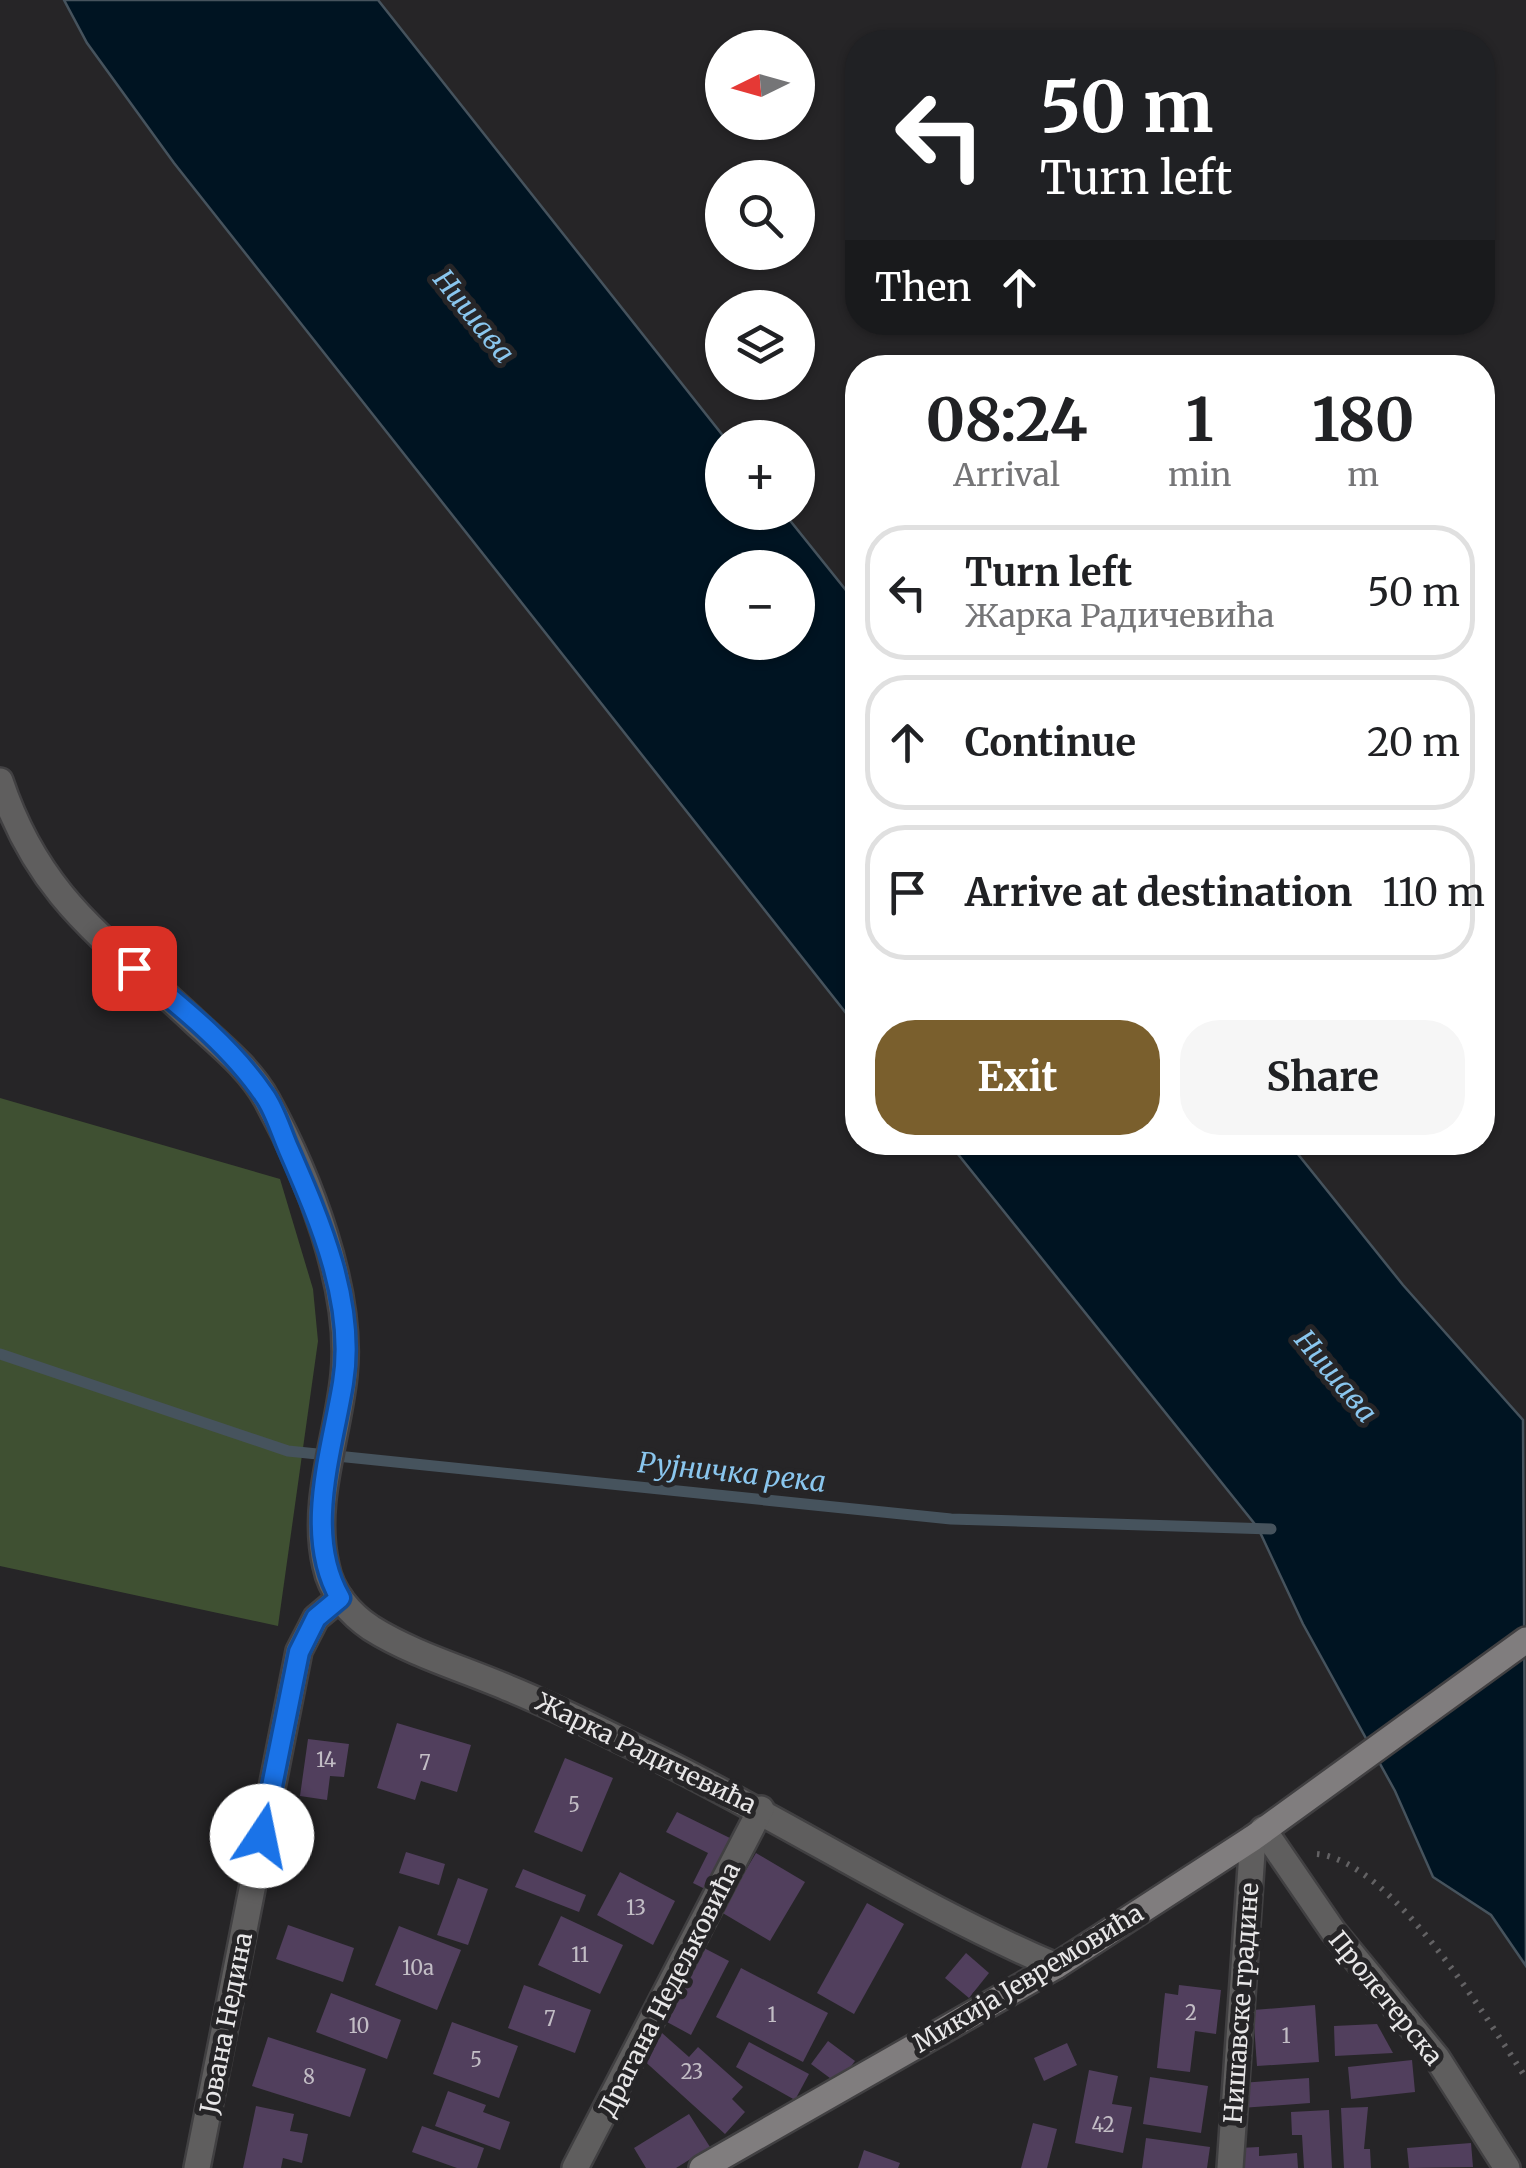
<!DOCTYPE html>
<html lang="en">
<head>
<meta charset="utf-8">
<style>
  body { margin:0; font-family:Merriweather,serif; background:#f6f6f6; color:#202124; height:100vh; display:flex; flex-direction:column; font-size:38px; white-space:nowrap }
  * { box-sizing:border-box; margin:0 }
  p { font-size:32px; color:#757577 }
  .icon { flex:none; width:55px; height:55px; fill:none; stroke:currentColor; stroke-width:2; stroke-linecap:round; stroke-linejoin:round }
  .map { position:relative; flex:1; overflow:hidden }
  .side { position:absolute; left:845px; top:355px; width:650px; height:800px; display:flex; flex-direction:column; background:#fff; border-radius:40px; box-shadow:0 2px 8px #0004 }
  .side>* { flex:none }
  .guide { position:absolute; left:845px; top:30px; width:650px; height:305px; border-radius:40px; box-shadow:0 2px 8px #0004; background:#202124; color:#fff; overflow:hidden }
  .needle { width:65px; rotate:265deg }
  .controls { position:absolute; left:705px; top:30px; display:grid; gap:20px }
  .controls a { display:grid; place-items:center; width:110px; height:110px; border-radius:50%; background:#fff; box-shadow:0 2px 8px #0004; font-size:50px }
  .pin { position:absolute; display:grid; place-items:center; width:85px; height:85px; color:#fff; margin:-42px; border-radius:20px; box-shadow:0 5px 15px #0006 }
  .me { position:absolute; width:110px; margin:-55px; rotate:11deg; stroke-linejoin:round; filter:drop-shadow(0 0 8px #0008) }
  .turn { display:flex; align-items:center; gap:35px; height:210px; padding:0 30px; font-size:45px }
  .turn .icon { width:130px; height:130px; stroke-width:2.5 }
  .turn b { display:block; font-size:70px; line-height:85px }
  .then { display:flex; align-items:center; height:95px; padding:0 30px; background:#0003; gap:20px; font-size:38px }
  .eta { display:flex; justify-content:space-evenly; align-items:center; height:170px; text-align:center }
  .eta b { font-size:60px; font-weight:700; line-height:70px }
  .cta { display:flex; gap:20px; margin-top:auto; padding:20px 30px }
  .cta a { flex:1; height:115px; border-radius:40px; background:#7a5f2d; color:#fff; font-size:40px; font-weight:700; line-height:115px; text-align:center }
  .cta a+a { background:#f6f6f6; color:#202124 }
  ul { padding:0; list-style:none }
  li { display:flex; align-items:center; gap:30px; height:135px; margin:0 20px 15px; padding:0 10px; border:5px solid #e0e0e0; border-radius:40px }
  li div { flex:1 }
  li b { display:block; font-size:38px }
  li em { font-style:normal }
  .map>svg:first-child { display:block }
</style>
</head>
<body>
<div class="map">
<svg width="1526" height="2168" viewBox="0 0 1526 2168">
  <rect width="100%" height="100%" fill="#262527"/>
  <!-- forest -->
  <path fill="#3f5032" d="M0 1098 280 1179 313 1289 318 1341 278 1626 0 1566Z"/>
  <!-- water -->
  <g fill="#001422" stroke="#46535d" stroke-width="2.5" fill-rule="evenodd">
    <path d="M64 0H378L724 437 722 512 784 513 857 604V1027L174 163 87 43ZM722 568H798V642H722Z"/>
    <path d="M949 1143H1289L1403 1285 1523 1420 1526 1966 1491 1915 1433 1877 1395 1791 1303 1624 1258 1528Z"/>
  </g>
  <g fill="none" stroke-linecap="round" stroke-linejoin="round">
    <!-- stream -->
    <path stroke="#46535d" stroke-width="11" d="M0 1354 288 1451 951 1519 1271 1529"/>
  </g>
  <!-- building -->
  <g fill="#513f5d">
    <path d="M397 1723 471 1745 457 1792 421 1781 415 1800 377 1788Z"/>
    <path d="M308 1739 349 1744 344 1777 330 1776 327 1800 300 1796Z"/>
    <path d="M565 1758 613 1778 582 1852 534 1832Z"/>
    <path d="M677 1812 736 1841 711 1892 693 1883 708 1853 666 1832Z"/>
    <path d="M406 1852 445 1864 439 1885 399 1873Z"/>
    <path d="M756 1853 805 1882 770 1941 721 1912Z"/>
    <path d="M523 1869 586 1895 579 1912 515 1887Z"/>
    <path d="M620 1872 675 1901 653 1945 597 1915Z"/>
    <path d="M458 1878 488 1889 468 1945 437 1935Z"/>
    <path d="M867 1903 904 1924 854 2014 817 1993Z"/>
    <path d="M561 1916 623 1945 600 1994 538 1965Z"/>
    <path d="M288 1925 354 1948 343 1982 276 1959Z"/>
    <path d="M399 1926 461 1950 437 2010 375 1985Z"/>
    <path d="M704 1948 729 1961 691 2035 667 2022Z"/>
    <path d="M966 1953 989 1973 969 1998 945 1978Z"/>
    <path d="M741 1968 828 2013 803 2062 716 2017Z"/>
    <path d="M524 1985 591 2010 575 2053 508 2028Z"/>
    <path d="M1179 1985 1221 1990 1216 2034 1195 2031 1190 2072 1157 2068 1165 1993 1178 1995Z"/>
    <path d="M331 1993 401 2020 387 2059 316 2032Z"/>
    <path d="M1315 2005 1319 2062 1257 2066 1253 2010Z"/>
    <path d="M452 2022 518 2046 499 2098 433 2074Z"/>
    <path d="M1377 2024 1393 2053 1335 2056 1334 2026Z"/>
    <path d="M662 2033 689 2057 698 2047 743 2087 732 2099 745 2112 725 2134 640 2057Z"/>
    <path d="M268 2037 366 2069 350 2117 252 2086Z"/>
    <path d="M828 2041 855 2061 838 2084 811 2064Z"/>
    <path d="M749 2042 809 2074 795 2100 736 2067Z"/>
    <path d="M1067 2043 1077 2065 1044 2081 1034 2058Z"/>
    <path d="M1412 2060 1415 2092 1351 2099 1348 2067Z"/>
    <path d="M1089 2070 1118 2076 1112 2104 1132 2107 1123 2153 1075 2143Z"/>
    <path d="M1150 2077 1208 2086 1201 2133 1143 2124Z"/>
    <path d="M1309 2078 1310 2103 1241 2108 1240 2083Z"/>
    <path d="M448 2091 486 2105 483 2112 510 2122 500 2150 435 2126Z"/>
    <path d="M256 2106 294 2114 290 2131 308 2134 302 2163 283 2158 281 2168H243Z"/>
    <path d="M1368 2107 1364 2149H1370L1371 2168H1344L1341 2108Z"/>
    <path d="M1329 2110 1332 2168H1304L1302 2135H1292L1291 2112Z"/>
    <path d="M689 2114 710 2147 676 2168H646L634 2148Z"/>
    <path d="M1033 2123 1057 2129 1047 2168H1021Z"/>
    <path d="M422 2126 484 2148 477 2168H457L412 2152Z"/>
    <path d="M1146 2138 1210 2147 1207 2168H1142Z"/>
    <path d="M1471 2143 1473 2167 1409 2168 1407 2148Z"/>
    <path d="M1259 2147V2156L1297 2153 1298 2168H1241L1239 2148Z"/>
    <path d="M864 2150 900 2163 898 2168H858Z"/>
  </g>
  <g fill="none" stroke-linecap="round" stroke-linejoin="round">
    <!-- street casing -->
    <g stroke="#414042" stroke-width="30">
      <g id="street">
        <path d="M0 781C40 901 109 941 195 1022 220 1045 251 1070 267 1100 308 1175 353 1289 344 1375 338 1437 311 1503 326 1566 331 1592 350 1614 371 1628 412 1654 464 1669 508 1688 560 1709 609 1735 659 1759 793 1825 919 1908 1056 1966"/>
        <path d="M1263 1829 1333 1931 1437 2058 1507 2168"/>
        <path d="M197 2168 299 1651 316 1618 340 1598"/>
        <path d="M575 2168 761 1809"/>
        <path d="M1230 2168 1253 1838"/>
      </g>
    </g>
    <!-- secondary casing -->
    <g stroke="#414042" stroke-width="30">
      <path id="secondary" d="M702 2168 1056 1966 1253 1838 1526 1640"/>
    </g>
    <!-- path -->
    <path stroke="#636264" stroke-width="6" stroke-dasharray="2.5 8" stroke-linecap="butt" d="M1317 1854C1392 1861 1486 2018 1526 2078"/>
    <!-- street -->
    <use href="#street" stroke="#5f5e5e" stroke-width="25"/>
    <!-- secondary -->
    <use href="#secondary" stroke="#807d7e" stroke-width="25"/>
  </g>
  <g fill="none" stroke-linecap="round" stroke-linejoin="round">
    <!-- route casing -->
    <g stroke="#114b97" stroke-width="25">
      <path id="route" d="M134 968C179 1005 231 1046 264 1095 275 1110 281 1132 289 1150 320 1221 356 1304 343 1383 332 1451 303 1534 340 1598L316 1618 299 1652 262 1836"/>
    </g>
    <!-- route -->
    <use href="#route" stroke="#1a73e8" stroke-width="18"/>
  </g>
  <g text-anchor="middle" stroke-width="10" stroke-linejoin="round" paint-order="stroke">
    <!-- number labels -->
    <g font-size="20" fill="#c2bdc5">
      <text x="326" y="1767">14</text>
      <text x="425" y="1770">7</text>
      <text x="574" y="1812">5</text>
      <text x="636" y="1915">13</text>
      <text x="580" y="1962">11</text>
      <text x="418" y="1975">10a</text>
      <text x="1191" y="2020">2</text>
      <text x="772" y="2022">1</text>
      <text x="550" y="2026">7</text>
      <text x="359" y="2033">10</text>
      <text x="1286" y="2043">1</text>
      <text x="476" y="2067">5</text>
      <text x="692" y="2079">23</text>
      <text x="309" y="2084">8</text>
      <text x="1103" y="2132">42</text>
    </g>
    <!-- street labels -->
    <g font-size="25" fill="#e8e7e8" stroke="#262527">
      <text transform="translate(646 1753) rotate(26)" y="9">Жарка Радичевића</text>
      <text transform="translate(1028 1978) rotate(-31)" y="9">Микија Јевремовића</text>
      <text transform="translate(669 1989) rotate(-63)" y="9">Драгана Недељковића</text>
      <text transform="translate(1386 1998) rotate(51)" y="9">Пролетерска</text>
      <text transform="translate(1241 2003) rotate(-86)" y="9">Нишавске градине</text>
      <text transform="translate(226 2023) rotate(-79)" y="9">Јована Недина</text>
    </g>
    <!-- water labels -->
    <g font-size="28" font-style="italic" fill="#8ac6ee" stroke="#262527">
      <text transform="translate(474 316) rotate(51)" y="10">Нишава</text>
      <text transform="translate(1336 1376) rotate(50)" y="10">Нишава</text>
      <text transform="translate(732 1472) rotate(6)" y="10">Рујничка река</text>
    </g>
  </g>
</svg>
<div class="controls">
<a><svg class="needle" viewBox="-14 -14 28 28"><path d="M0-13l5 13h-10z" fill="#e53935"/><path d="M0 13l5-13h-10z" fill="#757577"/></svg></a>
<a><svg class="icon" aria-label="search" viewBox="0 0 24 24"><circle cx="10" cy="10" r="6"/><path d="M15 15l6 6"/></svg></a>
<a><svg class="icon" aria-label="layers" viewBox="0 0 24 24"><path d="M12 4l9 5-9 5-9-5zM3 14l9 5 9-5"/></svg></a>
<a>+</a>
<a>−</a>
</div>
<div class="pin" style="left:134px;top:968px;background:#d93025"><svg class="icon" aria-label="arrive" viewBox="0 0 24 24"><path d="M6 21V4h12l-3 4 3 4H6"/></svg></div>
<svg class="me" style="left:262px;top:1836px" viewBox="-20 -20 40 40"><circle r="19" fill="#fff"/><path d="M0-13L10 11 0 6-10 11z" fill="#1a73e8"/></svg>
<div class="guide">
<div class="turn"><svg class="icon" aria-label="left" viewBox="0 0 24 24"><path d="M17 20v-9H6M10 6l-5 5 5 5"/></svg><div><b>50 m</b>Turn left</div></div>
<div class="then">Then<svg class="icon" aria-label="ahead" viewBox="0 0 24 24"><path d="M12 20V5M6 11l6-6 6 6"/></svg></div>
</div>
<section class="side">
<div class="eta">
<div><b>08:24</b><p>Arrival</p></div>
<div><b>1</b><p>min</p></div>
<div><b>180</b><p>m</p></div>
</div>
<ul>
<li><svg class="icon" aria-label="left" viewBox="0 0 24 24"><path d="M17 20v-9H6M10 6l-5 5 5 5"/></svg><div><b>Turn left</b><p>Жарка Радичевића</p></div><em>50 m</em></li>
<li><svg class="icon" aria-label="ahead" viewBox="0 0 24 24"><path d="M12 20V5M6 11l6-6 6 6"/></svg><div><b>Continue</b></div><em>20 m</em></li>
<li><svg class="icon" aria-label="arrive" viewBox="0 0 24 24"><path d="M6 21V4h12l-3 4 3 4H6"/></svg><div><b>Arrive at destination</b></div><em>110 m</em></li>
</ul>
<div class="cta"><a>Exit</a><a>Share</a></div>
</section>
</div>
</body>
</html>
